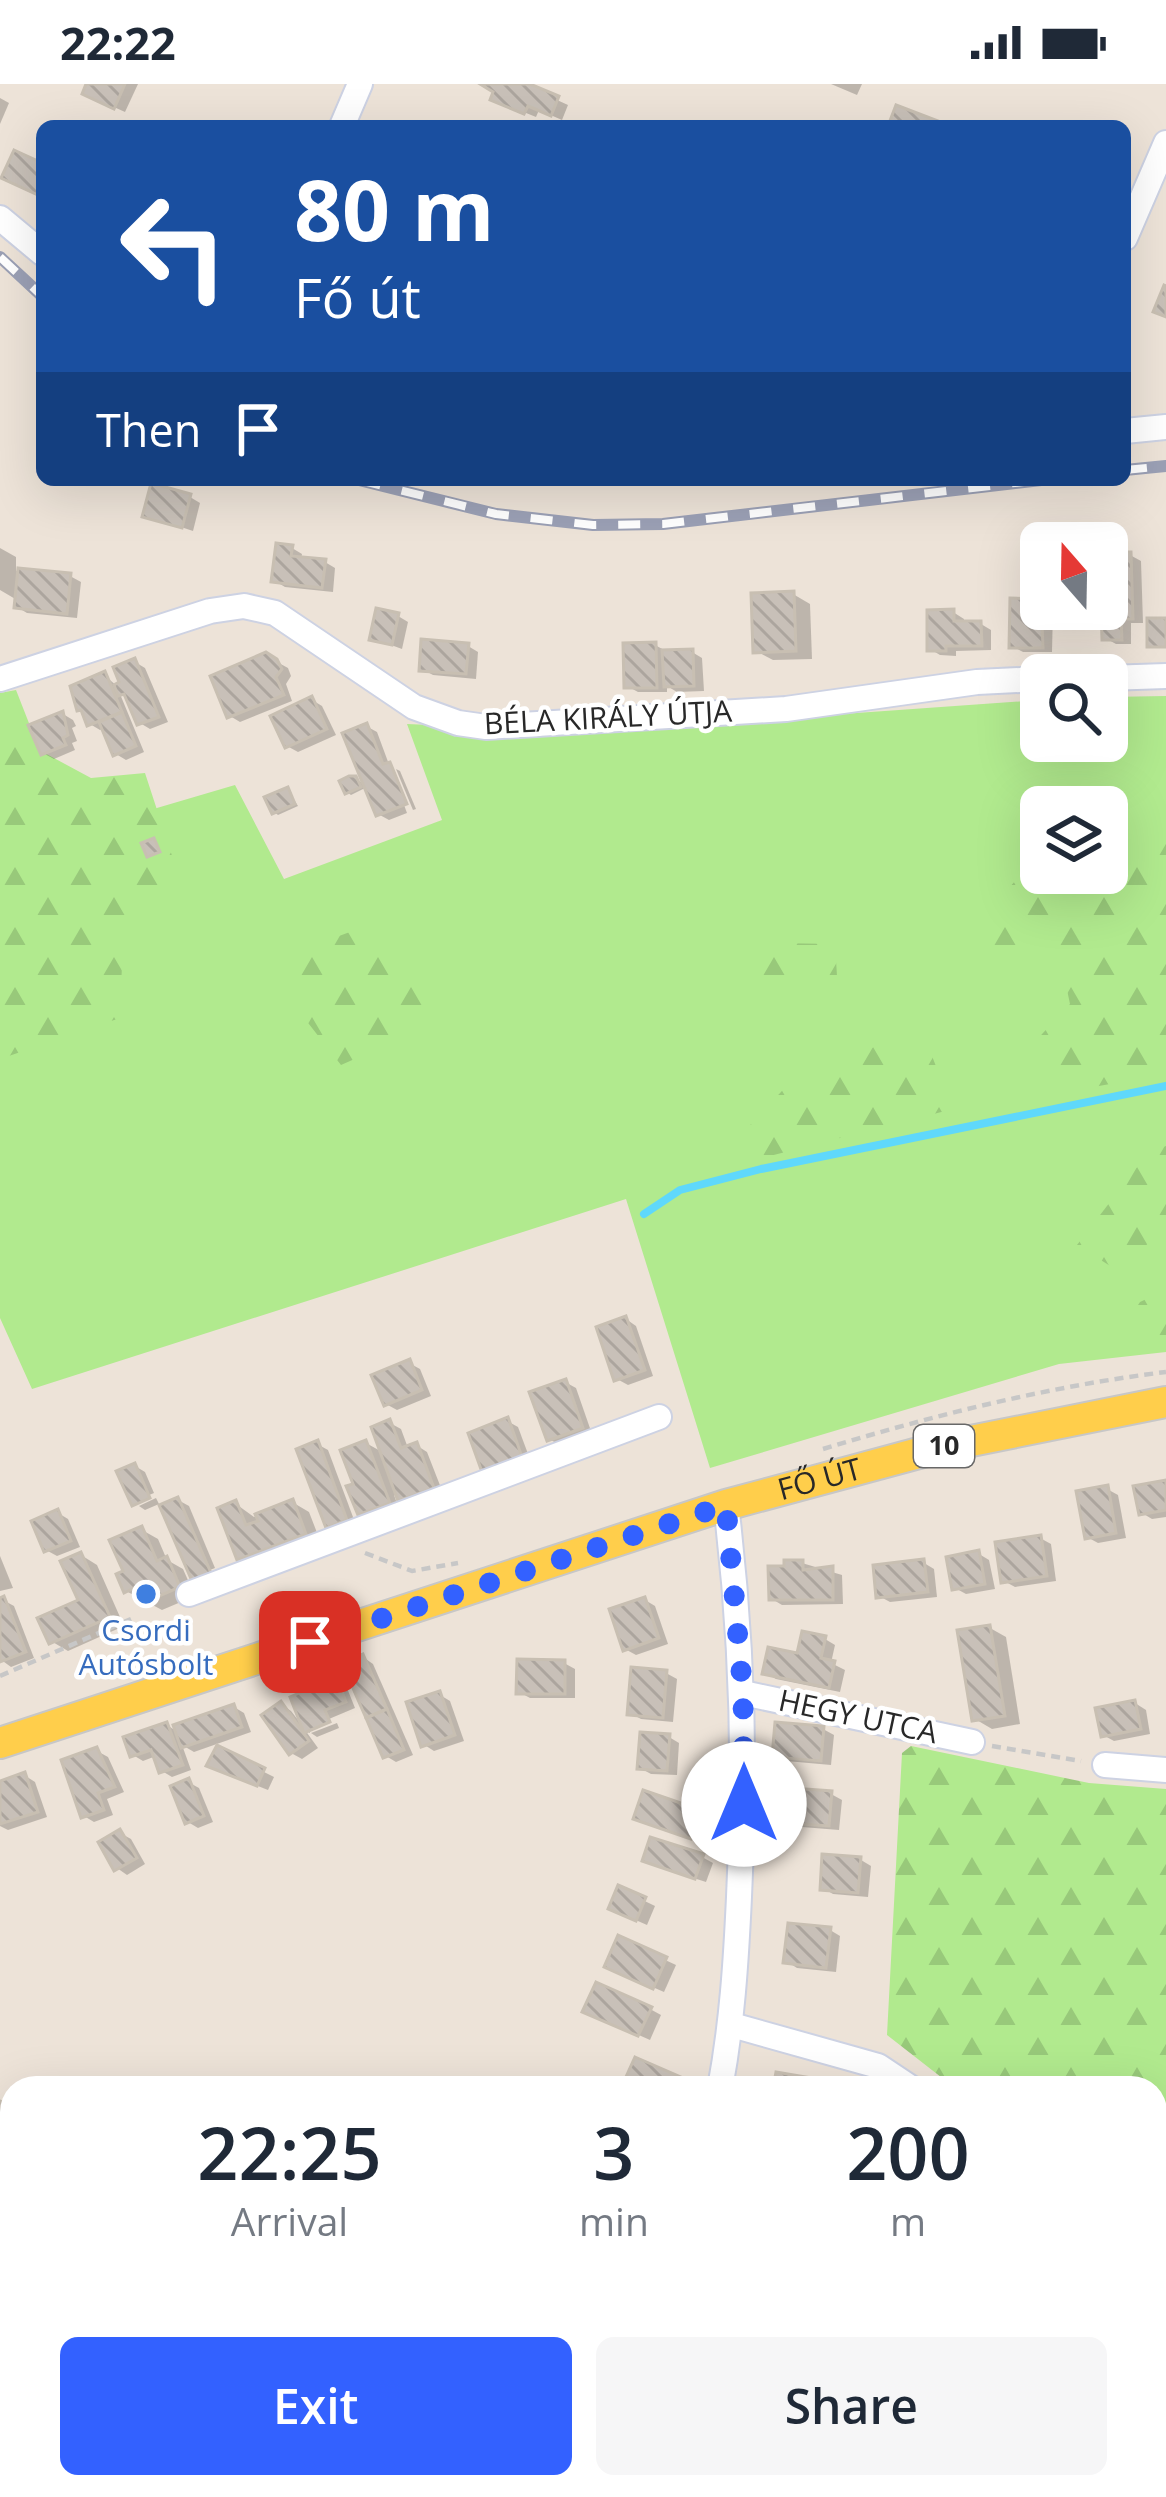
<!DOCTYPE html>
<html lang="en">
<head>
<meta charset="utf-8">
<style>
  body { margin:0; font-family:"Open Sans",sans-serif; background:#f6f6f7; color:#1f2937; height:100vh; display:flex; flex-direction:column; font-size:45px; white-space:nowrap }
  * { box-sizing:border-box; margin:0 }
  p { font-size:39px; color:#747a83 }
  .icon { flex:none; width:66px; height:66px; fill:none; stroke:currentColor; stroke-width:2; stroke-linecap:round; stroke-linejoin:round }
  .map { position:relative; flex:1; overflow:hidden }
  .drawer { position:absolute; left:0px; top:1992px; width:1167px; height:423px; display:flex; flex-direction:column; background:#fff; border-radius:36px 36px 0 0; box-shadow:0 12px 48px #0002 }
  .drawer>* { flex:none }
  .banner { position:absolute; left:36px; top:36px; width:1095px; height:366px; border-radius:18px; box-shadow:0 12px 48px #0002; background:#1a4fa0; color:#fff; overflow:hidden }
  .needle { width:78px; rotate:340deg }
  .tools { position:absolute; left:1020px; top:438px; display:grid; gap:24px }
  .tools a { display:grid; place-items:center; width:108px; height:108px; border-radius:18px; background:#fff; box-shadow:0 12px 48px #0002; font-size:60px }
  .pin { position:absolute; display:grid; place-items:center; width:102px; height:102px; color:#fff; margin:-51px; border-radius:24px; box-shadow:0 6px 18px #0006 }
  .me { position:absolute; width:132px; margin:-66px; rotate:0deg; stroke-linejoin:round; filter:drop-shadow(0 0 9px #0008) }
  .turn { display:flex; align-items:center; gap:42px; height:252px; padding:0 60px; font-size:54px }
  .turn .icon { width:156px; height:156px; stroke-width:2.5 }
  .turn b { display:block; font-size:84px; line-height:102px }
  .then { display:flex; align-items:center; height:114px; padding:0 60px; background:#0003; gap:24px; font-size:45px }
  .eta { display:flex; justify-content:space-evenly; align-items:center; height:204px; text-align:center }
  .eta b { font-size:72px; font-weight:600; line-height:84px }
  .button { display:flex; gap:24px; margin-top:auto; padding:24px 60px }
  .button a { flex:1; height:138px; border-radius:18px; background:#3361ff; color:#fff; font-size:48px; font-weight:600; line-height:138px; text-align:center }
  .button a+a { background:#f6f6f7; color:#1f2937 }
  .status { display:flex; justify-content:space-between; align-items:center; height:84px; padding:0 60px; background:#fff; direction:ltr }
  .status svg { height:33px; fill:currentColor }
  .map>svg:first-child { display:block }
</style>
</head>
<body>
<div class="status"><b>22:22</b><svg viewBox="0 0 49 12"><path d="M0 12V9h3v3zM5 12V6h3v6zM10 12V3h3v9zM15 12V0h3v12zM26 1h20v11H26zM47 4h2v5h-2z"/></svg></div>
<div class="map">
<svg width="1166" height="2413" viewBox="0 0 1166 2413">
  <defs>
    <pattern id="forest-firs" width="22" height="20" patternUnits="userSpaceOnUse" patternTransform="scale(3)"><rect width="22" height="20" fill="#b1ea8e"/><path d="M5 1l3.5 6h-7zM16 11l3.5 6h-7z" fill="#98c97a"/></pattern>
    <pattern id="building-back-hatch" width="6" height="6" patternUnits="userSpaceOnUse" patternTransform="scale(3)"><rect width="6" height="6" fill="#c8c0b8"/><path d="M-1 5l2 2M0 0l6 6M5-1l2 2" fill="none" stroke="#aca59e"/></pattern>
  </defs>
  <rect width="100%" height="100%" fill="#ede3d8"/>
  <!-- grass -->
  <path fill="#b1ea8e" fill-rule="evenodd" d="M16 606 72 749 235 701 284 795 442 736 407 640 587 648 1041 616V657H1107V613L1166 612V1268L1059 1280 710 1384 626 1115 32 1305 0 1234V609ZM1041 723H1107V789H1041Z"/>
  <!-- forest -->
  <g fill="url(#forest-firs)">
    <path d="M0 645 91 694 145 689 177 787 123 853 120 934 0 975Z"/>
    <path d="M1166 743V990L1082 1005 1015 979 1070 920 1058 863 1005 876 974 845 1038 770 1041 769V789H1107V755Z"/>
    <path d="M369 841 434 908 436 939 341 981 305 935 321 906 289 896 279 874Z"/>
    <path d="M772 859 835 860 837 892 778 906 760 900 746 877Z"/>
    <path d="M924 952 953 1025 762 1074 729 1064 793 995 879 961Z"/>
    <path d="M1166 1062V1146L1115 1185 1077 1161 1150 1066Z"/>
    <path d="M1166 1206V1251L1114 1258 1140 1218Z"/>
    <path d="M911 1662 1089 1699 1166 1705V2168L1155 2162V2004H955L887 1951 902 1669Z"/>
    <path d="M1155 2193 1166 2195V2413H839L840 2403H1155Z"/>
  </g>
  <!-- shadow -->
  <g fill="#0003">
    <path d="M89 0H138L125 28 96 15Z"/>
    <path d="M483 0H522L568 21 562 36 539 26 536 33 504 20 496 8Z"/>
    <path d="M831 0H862L857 11Z"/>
    <path d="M0 14 9 19 0 40Z"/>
    <path d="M190 413 200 419 193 447 145 431Z"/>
    <path d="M0 464 16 473V487L70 492 81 498 77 534 27 529 17 523V516L0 506Z"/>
    <path d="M292 464 302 470 301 476 325 478 335 484 333 508 285 503 275 497Z"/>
    <path d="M1107 471H1130L1141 477 1143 539H1131V560H1116L1105 554Z"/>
    <path d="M793 510 810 520 812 575 773 576 756 567Z"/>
    <path d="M1041 525H1053L1052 568H1023L1012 562Z"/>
    <path d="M953 528 964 535V540H981L991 546V566L956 567V572L940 571 930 565Z"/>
    <path d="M398 532 408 538 402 565 372 554Z"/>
    <path d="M655 561 666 567 692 568 702 574 704 607 677 608 667 602V608H638L627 602Z"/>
    <path d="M468 562 478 568 476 595 433 591 422 585Z"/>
    <path d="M266 572 288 584 291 592 286 600 292 617 240 638 230 632Z"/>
    <path d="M135 578 145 584 168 638 150 645 140 639 130 616 120 610 144 668 126 676 116 670 105 644 100 646 90 640 104 591 117 602Z"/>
    <path d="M312 616 322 622 336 651 298 668 287 662Z"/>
    <path d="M63 630 73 636 76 642 72 644 77 657 72 659 75 666 54 675 43 669Z"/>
    <path d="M366 642 377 648 407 729 389 736 378 730 367 703 351 711 347 708 356 695 366 701Z"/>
    <path d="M396 685 400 687 416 725 413 726Z"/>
    <path d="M288 706 298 722 278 731 274 728Z"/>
    <path d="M626 1235 636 1242 653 1292 628 1301 617 1295Z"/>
    <path d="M409 1279 420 1285 431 1312 397 1326 386 1320Z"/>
    <path d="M565 1298 576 1304 592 1350 560 1361 549 1355Z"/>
    <path d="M507 1337 518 1343 531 1378 495 1392Z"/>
    <path d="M390 1339 401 1345 408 1364 416 1361 427 1368 443 1409 411 1421 394 1411 399 1425 371 1436 360 1429 356 1401 366 1359 384 1369Z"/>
    <path d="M317 1360 328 1366 356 1441 339 1448 328 1442Z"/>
    <path d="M135 1382 145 1388 154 1409 137 1416V1421Z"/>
    <path d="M1166 1399V1433L1152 1435 1142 1429Z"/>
    <path d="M1107 1405 1118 1411 1126 1454 1098 1459 1087 1453Z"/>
    <path d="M156 1414 159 1420 145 1426 139 1422Z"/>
    <path d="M178 1416 189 1422 215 1484 197 1491Z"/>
    <path d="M292 1418 309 1428 321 1459 256 1484 240 1474 236 1420 254 1433Z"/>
    <path d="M58 1429 68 1435 80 1463 57 1472 46 1466Z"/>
    <path d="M142 1446 158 1455 167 1476 183 1485 195 1512 162 1526 126 1507 127 1488Z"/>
    <path d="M1040 1454 1051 1460 1056 1497 1015 1503 1004 1497Z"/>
    <path d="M979 1470 989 1476 995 1505 966 1510 955 1504Z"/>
    <path d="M81 1471 97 1481 124 1542 68 1567 51 1557 81 1518Z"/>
    <path d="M0 1472 13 1504 0 1507Z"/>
    <path d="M802 1479 842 1491 843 1520 782 1521 772 1515Z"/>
    <path d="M924 1479 934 1485 937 1513 890 1518 879 1512Z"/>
    <path d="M3 1516 14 1522 34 1574 11 1583 0 1575V1517Z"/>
    <path d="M645 1516 655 1522 668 1560 636 1571 625 1565Z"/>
    <path d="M990 1544 1006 1553 1020 1640 992 1645 975 1635Z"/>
    <path d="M825 1555 835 1561 831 1579 845 1586 840 1608 776 1595 766 1589Z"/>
    <path d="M363 1573 373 1580 413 1671 396 1678 386 1672Z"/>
    <path d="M564 1579 575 1585V1614H530L519 1608Z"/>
    <path d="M666 1589 677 1595 673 1638 641 1635 630 1629Z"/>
    <path d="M315 1596 326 1602 337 1598 347 1604 355 1624 310 1643V1649L305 1646 318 1664 302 1675 291 1669 281 1620 291 1627 302 1641Z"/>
    <path d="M440 1611 450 1617 464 1657 434 1667 423 1660Z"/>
    <path d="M1135 1619 1146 1626 1150 1650 1114 1657 1103 1651Z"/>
    <path d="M234 1623 244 1629 251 1648 194 1668 182 1661 191 1686 172 1693 162 1687 156 1672 143 1677 133 1671 167 1641 173 1645Z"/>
    <path d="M337 1639 339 1644 317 1653 311 1649Z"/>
    <path d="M823 1645 834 1651 831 1681 786 1677 775 1671Z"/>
    <path d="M669 1653 679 1659 677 1691 651 1690 640 1684Z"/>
    <path d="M218 1665 274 1693 268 1706 220 1687Z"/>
    <path d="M97 1667 108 1673 124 1708 107 1715 113 1731 94 1738 84 1732Z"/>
    <path d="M24 1691 35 1698 47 1733 8 1746 0 1742V1700Z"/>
    <path d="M188 1698 199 1704 213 1738 198 1744 188 1738Z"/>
    <path d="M831 1710 842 1716 839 1746 802 1743 791 1737Z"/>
    <path d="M699 1729 710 1735 702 1758 637 1734Z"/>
    <path d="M120 1749 131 1755 145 1780 127 1791 117 1784Z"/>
    <path d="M702 1773 713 1779 706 1798 656 1782Z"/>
    <path d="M861 1776 871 1782 868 1813 833 1810 823 1804Z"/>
    <path d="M620 1805 655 1822 647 1841 622 1830Z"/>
    <path d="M830 1846 840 1852 836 1888 797 1884 786 1877Z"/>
    <path d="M620 1855 676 1881 664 1908 618 1888Z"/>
    <path d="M650 1925 661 1931 650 1956 596 1932Z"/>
    <path d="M0 2020 12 2026V2064L0 2060Z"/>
  </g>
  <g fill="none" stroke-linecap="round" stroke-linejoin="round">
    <!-- stream -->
    <path stroke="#5fd8fb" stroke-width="8" d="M644 1130 680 1106 761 1085 1166 1002"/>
  </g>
  <!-- building -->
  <g fill="url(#building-back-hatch)" stroke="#c8bfb2" stroke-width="3">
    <path d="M86 0H125L114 25 82 10Z"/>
    <path d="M480 0H530L559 12 551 32 528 22 524 30 490 16 493 8Z"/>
    <path d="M896 21 943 39 942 42H888Z"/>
    <path d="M14 66 42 79 38 111 1 94Z"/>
    <path d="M1164 201 1166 202V233L1153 228Z"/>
    <path d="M151 399 191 410 182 444 142 433Z"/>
    <path d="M276 459 293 461 291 472 326 475 322 504 271 498Z"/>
    <path d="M1107 468H1131L1133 535H1121L1122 556H1102L1101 525H1107Z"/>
    <path d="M18 484 71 489 67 530 14 524Z"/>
    <path d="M794 507 796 567 753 569 751 509Z"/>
    <path d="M1010 514 1041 515 1043 564H1009Z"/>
    <path d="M376 524 399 529 392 561 369 556Z"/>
    <path d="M954 525V537H981L982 562H946V567H927V526Z"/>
    <rect x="1147" y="534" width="19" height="29"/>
    <path d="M421 555 469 559 466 590 419 587Z"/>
    <path d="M656 558 657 604H624L623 559Z"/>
    <path d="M693 565 694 602 664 603 662 566Z"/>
    <path d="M266 568 277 575 282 585 276 593 284 611 227 634 210 592Z"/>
    <path d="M135 574 159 633 137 641 124 610 118 612 114 601 119 598 113 583Z"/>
    <path d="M105 587 122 628 87 642 81 626 77 627 70 602Z"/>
    <path d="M312 612 327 645 285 664 270 632Z"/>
    <path d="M63 627 68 651 63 654 66 661 41 671 28 641Z"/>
    <path d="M122 628 136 662 113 672 99 638Z"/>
    <path d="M367 639 383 680 390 678 407 720 376 732 342 649Z"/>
    <path d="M349 692H356L361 703 345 710 339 697Z"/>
    <path d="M288 703 295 720 272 730 264 713Z"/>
    <path d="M154 754 160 768 147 773 141 759Z"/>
    <path d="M626 1232 645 1286 614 1297 596 1243Z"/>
    <path d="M410 1275 422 1306 384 1322 371 1291Z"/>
    <path d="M566 1295 583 1344 547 1357 529 1308Z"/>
    <path d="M508 1333 522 1373 482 1388 468 1349Z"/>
    <path d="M390 1335 401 1364 417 1358 434 1404 398 1417 371 1343Z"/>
    <path d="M318 1356 347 1436 326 1444 296 1365Z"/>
    <path d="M366 1356 390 1419 358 1431 346 1402 353 1400 340 1366Z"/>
    <path d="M135 1379 150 1414 132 1422 116 1387Z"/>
    <path d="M1166 1396V1426L1139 1431 1133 1402Z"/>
    <path d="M1108 1401 1116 1449 1085 1455 1076 1407Z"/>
    <path d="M178 1413 211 1489 192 1497 159 1421Z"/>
    <path d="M293 1415 306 1450 237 1476 217 1424 236 1416 246 1441 258 1437 255 1430Z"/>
    <path d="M58 1425 71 1457 44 1468 31 1437Z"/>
    <path d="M142 1442 157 1477 167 1472 180 1503 143 1519 136 1503 124 1509 116 1490 123 1487 109 1456Z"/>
    <path d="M1041 1451 1047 1492 1001 1499 995 1458Z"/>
    <path d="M979 1466 985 1500 952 1506 946 1473Z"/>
    <path d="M81 1468 110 1533 49 1560 37 1534 78 1516 60 1477Z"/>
    <path d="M924 1475 928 1508 876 1514 873 1481Z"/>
    <path d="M784 1476H803V1486L833 1482V1516H769L768 1482H784Z"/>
    <path d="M4 1512 26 1568 0 1578V1514Z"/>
    <path d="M645 1513 659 1554 623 1567 609 1525Z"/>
    <path d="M990 1541 1005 1632 972 1637 957 1546Z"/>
    <path d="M802 1547 826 1552 821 1574 835 1577 829 1604 762 1590 768 1563 797 1569Z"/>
    <path d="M363 1570 387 1625 366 1634 342 1579Z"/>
    <path d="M517 1575 565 1576V1610H516Z"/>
    <path d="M631 1583 667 1586 663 1634 627 1631Z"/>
    <path d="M315 1593 319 1602 337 1595 346 1618 325 1626 330 1638 304 1649 290 1613 306 1606 303 1597Z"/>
    <path d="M440 1607 455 1651 421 1663 406 1618Z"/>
    <path d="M1135 1616 1141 1645 1101 1653 1095 1624Z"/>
    <path d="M281 1617 309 1657 289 1671 261 1631Z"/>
    <path d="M234 1620 242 1643 181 1664 173 1641Z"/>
    <path d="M387 1625 404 1666 383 1674 366 1634Z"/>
    <path d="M167 1638 183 1681 159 1689 151 1666 130 1673 123 1653Z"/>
    <path d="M775 1638 824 1642 821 1677 772 1673Z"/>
    <path d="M640 1648 670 1650 667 1687 637 1685Z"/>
    <path d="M217 1661 265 1684 257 1702 206 1682Z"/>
    <path d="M97 1663 115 1703 98 1709 104 1726 81 1734 61 1676Z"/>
    <path d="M25 1688 38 1728 0 1740V1697Z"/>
    <path d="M189 1694 204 1732 185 1740 170 1702Z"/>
    <path d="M791 1704 832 1707 829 1742 788 1739Z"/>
    <path d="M643 1706 701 1726 691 1755 633 1735Z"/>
    <path d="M120 1745 137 1774 114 1787 98 1758Z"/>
    <path d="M650 1753 704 1770 695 1795 642 1777Z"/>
    <path d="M822 1770 861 1773 858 1809 820 1806Z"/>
    <path d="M618 1801 646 1813 636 1837 608 1825Z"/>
    <path d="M788 1839 831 1843 826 1884 783 1879Z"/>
    <path d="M618 1851 667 1873 653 1905 604 1883Z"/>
    <path d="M596 1898 652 1923 638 1952 582 1928Z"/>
    <path d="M635 1973 690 1997 687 2004H621Z"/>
    <path d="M776 1988 835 1998 834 2004H773Z"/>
    <path d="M0 2017 11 2022 0 2048Z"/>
    <path d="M5 2085 12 2088V2122L0 2117V2088Z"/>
    <path d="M537 2403H565L586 2412 533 2413Z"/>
  </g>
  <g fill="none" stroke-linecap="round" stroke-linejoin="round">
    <!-- minor casing -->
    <g stroke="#cdd2e3" stroke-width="28">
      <g id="minor">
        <path d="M342 42 360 0"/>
        <path d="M0 134 42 169"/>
        <path d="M1125 154 1166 59"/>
        <path d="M1125 347 1166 343"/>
        <path d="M1107 594 1166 592"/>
        <path d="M0 595 210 527 244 522 275 529 414 623 458 639 486 643 786 625 977 598 1041 595"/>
        <path d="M189 1510 659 1333"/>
        <path d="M743 1609 972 1658"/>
        <path d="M1105 1681 1166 1686"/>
        <path d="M732 1941 878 1982 911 2004"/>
        <path d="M720 2004C732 1940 736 1878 739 1813 746 1682 742 1552 726 1421"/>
        <path d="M1155 2193 1166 2195"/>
        <path d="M645 2413 647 2403"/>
      </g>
    </g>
    <!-- major casing -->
    <g stroke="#c7c7c7" stroke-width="34">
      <g id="major">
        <path id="s1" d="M0 1659 726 1421 941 1363 1166 1318"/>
      </g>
    </g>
    <!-- path -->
    <g stroke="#c7c7c7" stroke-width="4.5" stroke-dasharray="9 6" stroke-linecap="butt">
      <path d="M823 1365C935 1331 1050 1302 1166 1288"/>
      <path d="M365 1469 412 1487 458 1479"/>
      <path d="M0 1592 131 1535"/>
      <path d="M992 1662 1081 1677"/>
    </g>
    <!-- minor -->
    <use href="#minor" stroke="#fff" stroke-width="24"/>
    <!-- major -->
    <use href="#major" stroke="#ffce4b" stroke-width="30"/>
    <!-- rail casing -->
    <g stroke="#9ba0b5" stroke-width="12">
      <g id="rail">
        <path d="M0 173 42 212"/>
        <path d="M1125 386 1166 382"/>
        <path d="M359 396 496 430 593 441 663 440 1041 396"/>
      </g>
    </g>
    <!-- rail -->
    <use href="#rail" stroke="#fff" stroke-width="8" stroke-dasharray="22" stroke-linecap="butt"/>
  </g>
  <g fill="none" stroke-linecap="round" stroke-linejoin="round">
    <!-- route -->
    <path stroke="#3361ff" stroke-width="21" stroke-dasharray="0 37.8" d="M310 1558 726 1421 743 1609 744 1720"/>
  </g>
  <!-- markers -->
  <circle fill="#3f7fe0" stroke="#fff" stroke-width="4.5" cx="146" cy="1510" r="12"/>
  <g text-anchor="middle" stroke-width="9" stroke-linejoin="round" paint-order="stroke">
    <!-- shield labels -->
    <rect fill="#fff" stroke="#686868" stroke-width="3" x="914" y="1341" width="60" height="42" rx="9"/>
    <g font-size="27" font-weight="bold" fill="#282828">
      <text x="944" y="1371">10</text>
    </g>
    <!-- street labels -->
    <g font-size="30" fill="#282828" stroke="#fff">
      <text transform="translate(608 634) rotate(-3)" y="10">BÉLA KIRÁLY ÚTJA</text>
      <text dy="10" stroke="none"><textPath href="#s1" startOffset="861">FŐ ÚT</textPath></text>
      <text transform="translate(858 1633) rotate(12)" y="10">HEGY UTCA</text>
    </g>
    <!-- shop labels -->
    <g font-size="30" fill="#366cbe" stroke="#fff">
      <text x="146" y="1557">Csordi<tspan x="146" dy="34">Autósbolt</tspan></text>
    </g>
  </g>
</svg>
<div class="tools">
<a><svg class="needle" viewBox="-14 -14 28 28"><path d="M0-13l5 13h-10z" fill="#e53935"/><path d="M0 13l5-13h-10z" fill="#747a83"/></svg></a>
<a><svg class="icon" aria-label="search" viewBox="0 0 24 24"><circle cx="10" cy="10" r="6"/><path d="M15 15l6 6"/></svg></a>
<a><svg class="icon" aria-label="layers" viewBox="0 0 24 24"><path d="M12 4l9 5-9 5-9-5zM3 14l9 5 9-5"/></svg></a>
</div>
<div class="pin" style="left:310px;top:1558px;background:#d93025"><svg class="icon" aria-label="arrive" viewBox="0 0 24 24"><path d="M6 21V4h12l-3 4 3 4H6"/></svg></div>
<svg class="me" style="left:744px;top:1720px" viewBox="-20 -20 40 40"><circle r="19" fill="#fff"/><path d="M0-13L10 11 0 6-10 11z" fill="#3361ff"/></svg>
<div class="banner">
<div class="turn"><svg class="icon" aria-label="left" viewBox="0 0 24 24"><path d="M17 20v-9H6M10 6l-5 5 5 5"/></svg><div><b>80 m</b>Fő út</div></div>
<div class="then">Then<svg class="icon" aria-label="arrive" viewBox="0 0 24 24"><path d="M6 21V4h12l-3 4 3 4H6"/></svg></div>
</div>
<section class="drawer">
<div class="eta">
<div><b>22:25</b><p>Arrival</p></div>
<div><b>3</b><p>min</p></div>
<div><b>200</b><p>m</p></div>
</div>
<div class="button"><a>Exit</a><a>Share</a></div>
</section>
</div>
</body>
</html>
